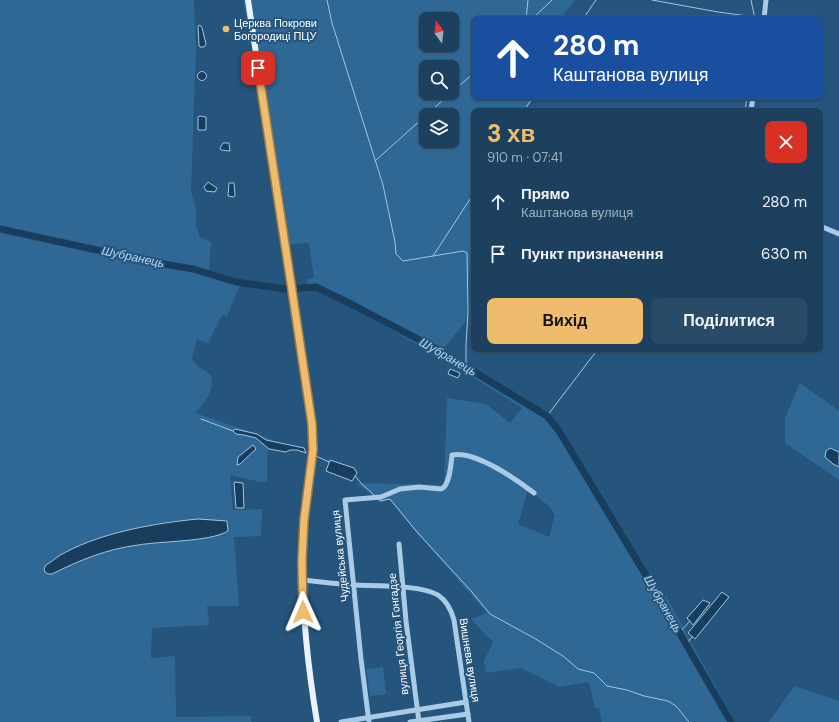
<!DOCTYPE html>
<html lang="uk">
<head>
<meta charset="utf-8">
<style>
  body { margin:0; font-family:"DM Sans",sans-serif; background:#294b67; color:#f1f3f6; height:100vh; display:flex; flex-direction:column; font-size:15px; white-space:nowrap }
  * { box-sizing:border-box; margin:0 }
  p { font-size:13px; color:#a0afbc }
  .icon { flex:none; width:22px; height:22px; fill:none; stroke:currentColor; stroke-width:2; stroke-linecap:round; stroke-linejoin:round }
  .map { position:relative; flex:1; overflow:hidden }
  .drawer { position:absolute; left:471px; top:108px; width:352px; height:244px; display:flex; flex-direction:column; background:#1c405e; border-radius:8px; box-shadow:0 1px 3px #0004,0 0 0 1px #3a5973 }
  .drawer>* { flex:none }
  .banner { position:absolute; left:471px; top:16px; width:352px; height:84px; border-radius:8px; box-shadow:0 1px 3px #0004,0 0 0 1px #3a5973; background:#1a4fa0; color:#fff; overflow:hidden }
  .needle { width:26px; rotate:345deg }
  .buttons { position:absolute; left:419px; top:12px; display:grid; gap:8px }
  .buttons a { display:grid; place-items:center; width:40px; height:40px; border-radius:8px; background:#1c405e; box-shadow:0 1px 3px #0004,0 0 0 1px #3a5973; font-size:20px }
  .pin { position:absolute; display:grid; place-items:center; width:34px; height:34px; color:#fff; margin:-17px; border-radius:8px; box-shadow:0 2px 6px #0006 }
  .me { position:absolute; width:44px; margin:-22px; rotate:359deg; stroke-linejoin:round; filter:drop-shadow(0 0 3px #0008) }
  .turn { display:flex; align-items:center; gap:14px; height:84px; padding:0 16px; font-size:18px }
  .turn .icon { width:52px; height:52px; stroke-width:2.5 }
  .turn b { display:block; font-size:28px; line-height:34px }
  .round { display:grid; place-items:center; flex:none; width:42px; height:42px; border-radius:8px; background:#294b67 }
  .summary { display:flex; align-items:center; justify-content:space-between; height:68px; padding:0 16px }
  h1 { font-size:24px; font-weight:800; line-height:30px; color:#efbc6e }
  .primary-button { display:flex; gap:8px; margin-top:auto; padding:8px 16px }
  .primary-button a { flex:1; height:46px; border-radius:8px; background:#efbc6e; color:#111; font-size:16px; font-weight:800; line-height:46px; text-align:center }
  .primary-button a+a { background:#294b67; color:#f1f3f6 }
  ul { padding:0; list-style:none }
  li { display:flex; align-items:center; gap:12px; height:52px; padding:0 16px }
  li div { flex:1 }
  li b { display:block; font-size:15px }
  li em { font-style:normal }
  .map>svg:first-child { display:block }
</style>
</head>
<body>
<div class="map">
<svg width="839" height="722" viewBox="0 0 839 722">
  <rect width="100%" height="100%" fill="#25557d"/>
  <!-- green -->
  <g fill="#2f6895" fill-rule="evenodd">
    <path d="M0 0H194L196 50 191 190 196 211V226L200 237 211 242 209 272 230 277 240 285 227 316 222 315 208 343 197 339 192 359 198 366 211 375C215 391 205 402 195 413L271 439 267 457V482H260L230 475 233 510 262 509 261 536 234 537 239 606H207L209 625 152 628 151 658 175 656 176 717 251 716V722H0ZM198 519 227 521 223 534 202 538 138 545 117 549 85 557 52 574 109 535 144 526 171 521Z"/>
    <path d="M243 0H575L560 19H474V97H534L525 111H474V196L466 321 443 349 547 413 561 431 635 559 667 598 735 722H602L599 708H595L589 682 559 687 521 668 486 673 484 661 493 642 471 619 487 613 416 532 389 499 382 502 356 483 444 485 447 398 486 404 510 423 522 408 468 374 375 320 315 290H308L307 282 309 278H314L309 243 283 245 251 41ZM426 19H452V45H426ZM426 67H452V93H426ZM426 115H452V141H426ZM528 490 549 506 555 515 549 537 518 524Z"/>
    <path d="M800 383 839 411V452L832 448 837 466 839 467V480L785 443V418Z"/>
    <path d="M383 667 386 694 370 696 366 669Z"/>
    <path d="M794 686 839 701V722H769Z"/>
  </g>
  <!-- water -->
  <g fill="#193e5d" stroke="#9ec7e6">
    <path d="M200 25 202 28 206 44 204 47H200L199 45 198 26Z"/>
    <circle cx="202" cy="76" r="4.5"/>
    <path d="M200 116 206 117V130H198V117Z"/>
    <path d="M223 143H229L230 151 221 150 220 148Z"/>
    <path d="M208 182 217 188 215 192 206 191 204 187Z"/>
    <path d="M229 183H234L235 195 234 197 228 196Z"/>
    <path d="M450 369 460 373 458 378 448 374Z"/>
    <path d="M235 429 257 434 266 440 304 448 306 453 297 450H290L286 452 269 449 256 438 244 435 236 434 233 431Z"/>
    <path d="M253 445 256 449 240 464 237 465 238 457Z"/>
    <path d="M830 448 839 452V467L833 464 825 457 826 451Z"/>
    <path d="M330 460 354 468 357 473 352 481 326 471Z"/>
    <path d="M234 482 243 483 244 508H236Z"/>
    <path d="M198 519 227 521 228 531C210 542 161 541 138 545 107 549 80 560 52 574H48L45 572 44 569 46 565C53 561 59 555 66 552 104 532 156 523 198 519Z"/>
    <path d="M722 592 729 597 695 639 688 633Z"/>
    <path d="M703 600 710 603 693 625 687 618Z"/>
  </g>
  <g fill="none" stroke-linecap="round" stroke-linejoin="round">
    <!-- stream -->
    <g stroke="#9ec7e6" stroke-width="1">
      <path d="M327 0 332 23 383 185 395 242 396 254 403 261 463 251 467 253 468 311 466 345V367"/>
      <path d="M652 0 718 12 755 17"/>
      <path d="M751 0 755 19"/>
      <path d="M526 19 528 0"/>
      <path d="M532 19 552 0"/>
      <path d="M583 19 596 0"/>
      <path d="M452 92 474 73"/>
      <path d="M524 111 533 97"/>
      <path d="M745 111 747 97"/>
      <path d="M375 161 451 93"/>
      <path d="M433 256 474 193"/>
      <path d="M547 416 598 349"/>
      <path d="M201 419 233 431"/>
      <path d="M314 455 329 462"/>
      <path d="M355 476 361 483 374 495"/>
      <path d="M378 499 380 501 390 499 417 532 472 592 490 614 534 638 563 656 578 669 594 673 607 686 627 690 644 696 668 701 676 706 689 722"/>
      <path d="M679 633 690 621"/>
      <path d="M686 644 692 637"/>
    </g>
    <!-- river -->
    <path stroke="#193e5d" stroke-width="7" d="M0 229 152 262 193 269 236 282 285 289 316 287 353 305 435 348 547 416 559 431 653 587 731 722"/>
    <!-- minor -->
    <g stroke="#a9cbe5" stroke-width="5">
      <path d="M764 19 766 0"/>
      <path d="M751 111 753 97"/>
      <path d="M820 226 839 234"/>
      <path d="M399 544 406 621 419 722"/>
      <path d="M303 580C320 582 338 584 355 585 375 586 422 585 438 595 447 601 451 609 454 620L469 722"/>
      <path d="M341 722 466 702"/>
      <path d="M369 722 361 659 345 500 381 497 400 489 419 487 441 489C450 486 451 463 452 455 475 450 517 480 534 493"/>
      <path d="M410 722 468 714"/>
    </g>
    <!-- major -->
    <path stroke="#eaf3fd" stroke-width="6" d="M248 0 312 424C312 432 313 440 313 448 312 473 305 497 304 521 299 588 306 656 317 722"/>
  </g>
  <g fill="none" stroke-linecap="round" stroke-linejoin="round">
    <!-- route casing -->
    <g stroke="#9b7a48" stroke-width="10">
      <path id="route" d="M258 68 290 277 312 424 313 450 304 520 302 561 303 612"/>
    </g>
    <!-- route -->
    <use href="#route" stroke="#efbc6e" stroke-width="7"/>
  </g>
  <!-- markers -->
  <circle fill="#efbc6e" stroke="#25557d" stroke-width="1.5" cx="226" cy="29" r="4"/>
  <g text-anchor="middle" stroke-width="4" stroke-linejoin="round" paint-order="stroke">
    <!-- poi labels -->
    <g font-size="11" fill="#fff" stroke="#25557d" text-anchor="start">
      <text x="234" y="27">Церква Покрови<tspan x="234" dy="13">Богородиці ПЦУ</tspan></text>
    </g>
    <!-- street labels -->
    <g font-size="11" fill="#fff" stroke="#25557d">
      <text transform="translate(340 556) rotate(-96)" y="4">Чудейська вулиця</text>
      <text transform="translate(398 634) rotate(-96)" y="4">вулиця Георгія Гонгадзе</text>
      <text transform="translate(470 660) rotate(81)" y="4">Вишнева вулиця</text>
    </g>
    <!-- water labels -->
    <g font-size="12" font-style="italic" fill="#b5d4ed" stroke="#25557d">
      <text transform="translate(133 257) rotate(12)" y="4">Шубранець</text>
      <text transform="translate(448 357) rotate(30)" y="4">Шубранець</text>
      <text transform="translate(663 604) rotate(60)" y="4">Шубранець</text>
    </g>
  </g>
</svg>
<div class="buttons">
<a><svg class="needle" viewBox="-14 -14 28 28"><path d="M0-13l5 13h-10z" fill="#e53935"/><path d="M0 13l5-13h-10z" fill="#a0afbc"/></svg></a>
<a><svg class="icon" aria-label="search" viewBox="0 0 24 24"><circle cx="10" cy="10" r="6"/><path d="M15 15l6 6"/></svg></a>
<a><svg class="icon" aria-label="layers" viewBox="0 0 24 24"><path d="M12 4l9 5-9 5-9-5zM3 14l9 5 9-5"/></svg></a>
</div>
<div class="pin" style="left:258px;top:68px;background:#d93025"><svg class="icon" aria-label="arrive" viewBox="0 0 24 24"><path d="M6 21V4h12l-3 4 3 4H6"/></svg></div>
<svg class="me" style="left:303px;top:612px" viewBox="-20 -20 40 40"><path d="M0-17L14 15 0 8-14 15z" fill="#efbc6e" stroke="#fff" stroke-width="4"/></svg>
<div class="banner">
<div class="turn"><svg class="icon" aria-label="ahead" viewBox="0 0 24 24"><path d="M12 20V5M6 11l6-6 6 6"/></svg><div><b>280 m</b>Каштанова вулиця</div></div>
</div>
<section class="drawer">
<div class="summary"><div><h1>3 хв</h1><p>910 m · 07:41</p></div><a class="round" style="background:#d93025;color:#fff"><svg class="icon" aria-label="close" viewBox="0 0 24 24"><path d="M6 6l12 12M18 6L6 18"/></svg></a></div>
<ul>
<li><svg class="icon" aria-label="ahead" viewBox="0 0 24 24"><path d="M12 20V5M6 11l6-6 6 6"/></svg><div><b>Прямо</b><p>Каштанова вулиця</p></div><em>280 m</em></li>
<li><svg class="icon" aria-label="arrive" viewBox="0 0 24 24"><path d="M6 21V4h12l-3 4 3 4H6"/></svg><div><b>Пункт призначення</b></div><em>630 m</em></li>
</ul>
<div class="primary-button"><a>Вихід</a><a>Поділитися</a></div>
</section>
</div>
</body>
</html>
